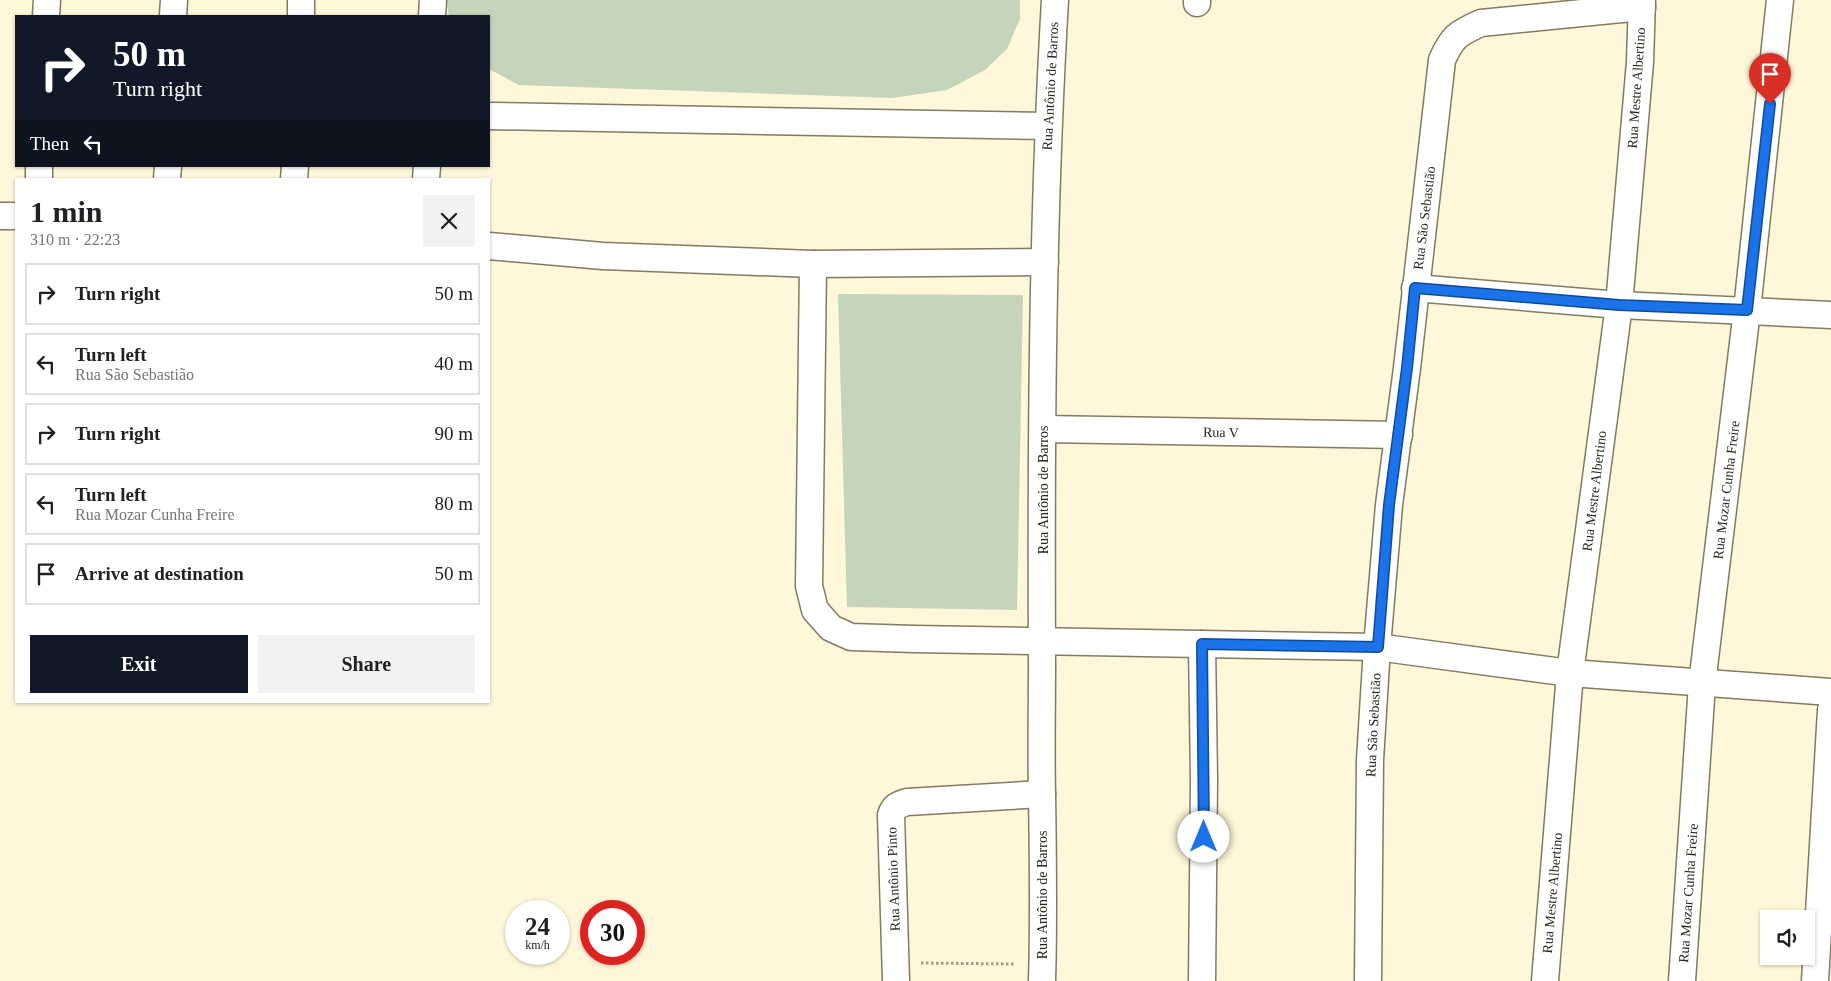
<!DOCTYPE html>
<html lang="en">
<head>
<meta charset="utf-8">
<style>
  body { margin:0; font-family:Georgia,serif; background:#f2f2f2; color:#202124; height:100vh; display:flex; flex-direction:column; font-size:19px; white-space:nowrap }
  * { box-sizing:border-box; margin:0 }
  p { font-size:16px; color:#757577 }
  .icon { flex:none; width:28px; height:28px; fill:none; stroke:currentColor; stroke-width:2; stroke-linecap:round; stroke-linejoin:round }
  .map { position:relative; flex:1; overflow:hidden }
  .drawer { position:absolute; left:15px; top:178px; width:475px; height:525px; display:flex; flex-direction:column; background:#fff; border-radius:0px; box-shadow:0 1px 4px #0004 }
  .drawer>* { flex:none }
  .hud { position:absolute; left:15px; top:15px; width:475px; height:152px; border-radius:0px; box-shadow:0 1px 4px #0004; background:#111827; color:#fff; overflow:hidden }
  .controls { position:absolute; left:1760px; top:910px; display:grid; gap:10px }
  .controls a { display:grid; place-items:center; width:55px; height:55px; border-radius:0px; background:#fff; box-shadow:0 1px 4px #0004; font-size:25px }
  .speed { position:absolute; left:505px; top:900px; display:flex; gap:10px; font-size:25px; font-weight:700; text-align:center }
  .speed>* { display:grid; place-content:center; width:65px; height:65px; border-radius:50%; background:#fff; box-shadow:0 1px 4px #0004; line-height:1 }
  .speed small { font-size:12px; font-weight:400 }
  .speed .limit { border:8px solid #d22; background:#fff; color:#111 }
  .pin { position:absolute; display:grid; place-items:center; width:42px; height:42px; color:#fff; margin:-51px -21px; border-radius:50% 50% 50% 0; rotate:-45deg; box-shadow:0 0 5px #0007 }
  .pin .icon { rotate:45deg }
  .me { position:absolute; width:55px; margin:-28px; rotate:0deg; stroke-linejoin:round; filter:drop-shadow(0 0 4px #0008) }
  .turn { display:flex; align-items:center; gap:18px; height:105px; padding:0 15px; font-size:22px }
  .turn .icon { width:65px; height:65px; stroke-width:2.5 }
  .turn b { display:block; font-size:35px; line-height:42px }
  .then { display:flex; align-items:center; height:48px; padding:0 15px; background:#0003; gap:10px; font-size:19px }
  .round { display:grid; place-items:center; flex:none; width:52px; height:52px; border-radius:0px; background:#f2f2f2 }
  .overview { display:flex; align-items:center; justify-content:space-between; height:85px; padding:0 15px }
  h1 { font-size:30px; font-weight:800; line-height:38px }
  .cta { display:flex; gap:10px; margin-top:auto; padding:10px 15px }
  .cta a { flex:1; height:58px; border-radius:0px; background:#111827; color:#fff; font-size:20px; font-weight:800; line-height:58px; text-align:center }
  .cta a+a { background:#f2f2f2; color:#202124 }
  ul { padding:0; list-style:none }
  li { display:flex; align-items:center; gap:15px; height:62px; margin:0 10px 8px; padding:0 5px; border:2px solid #e0e0e0; border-radius:0px }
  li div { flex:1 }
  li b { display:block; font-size:19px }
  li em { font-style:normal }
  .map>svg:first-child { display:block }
</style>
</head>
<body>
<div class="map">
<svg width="1831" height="981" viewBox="0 0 1831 981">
  <rect width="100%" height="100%" fill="#fef7d9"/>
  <!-- green -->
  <g fill="#c4d5bb">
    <path d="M446 0H1020V19L1007 49 985 70 947 90 892 98 519 85 489 69V16H449Z"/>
    <path d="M838 294 1023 295 1017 610 847 607Z"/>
  </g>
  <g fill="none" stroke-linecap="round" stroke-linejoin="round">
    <!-- street casing -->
    <g stroke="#817b61" stroke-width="29">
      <g id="street">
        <path d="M1197 3V0"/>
        <path d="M46 16 47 0"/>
        <path d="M173 16 174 0"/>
        <path d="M301 16V0"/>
        <path d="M432 16 433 0"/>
        <path d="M489 116 1048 126"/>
        <path d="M39 179V166"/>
        <path d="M167 179 168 166"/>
        <path d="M294 179 295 166"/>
        <path d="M426 179 427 166"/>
        <path d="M0 216H16"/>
        <path d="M489 246 603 256 813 264 1045 262"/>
        <path d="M813 264 809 586 815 610 831 628 851 637 914 639 1377 647 1570 673 1831 692"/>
        <path d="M1415 288 1619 305 1831 315"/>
        <path d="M1043 429 1399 435"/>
        <path d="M1202 644 1204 780 1202 981"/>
        <path d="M896 981 891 815C894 806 898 805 907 802L1042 794"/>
        <path d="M1042 981C1044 918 1043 856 1042 794 1041 751 1042 708 1042 665 1041 444 1042 221 1055 0"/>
        <path d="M1368 981 1370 760 1377 647 1389 505 1407 368 1442 60C1452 37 1458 33 1481 23L1642 7"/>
        <path d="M1545 981 1570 673 1619 305 1640 62 1642 0"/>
        <path d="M1682 981 1702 684 1747 310 1780 0"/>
        <path d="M1815 981 1831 710"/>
      </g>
    </g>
    <!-- path -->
    <path stroke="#a19c86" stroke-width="3" stroke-dasharray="2.5 2.5" stroke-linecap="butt" d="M921 963 1015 964"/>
    <!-- street -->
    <use href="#street" stroke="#fff" stroke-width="26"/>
  </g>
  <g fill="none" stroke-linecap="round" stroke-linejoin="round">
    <!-- route casing -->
    <g stroke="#114b97" stroke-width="12">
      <path id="route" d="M1204 837 1202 644 1378 647 1389 505 1407 368 1415 288 1619 305 1747 310 1770 104"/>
    </g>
    <!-- route -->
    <use href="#route" stroke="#1a73e8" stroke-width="9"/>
  </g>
  <g text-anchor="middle" stroke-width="5" stroke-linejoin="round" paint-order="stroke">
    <!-- street labels -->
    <g font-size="14" fill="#29261b" stroke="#fff">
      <text transform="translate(1050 86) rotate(-87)" y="5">Rua Antônio de Barros</text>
      <text transform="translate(1636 88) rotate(-86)" y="5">Rua Mestre Albertino</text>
      <text transform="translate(1424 218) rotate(-83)" y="5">Rua São Sebastião</text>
      <text transform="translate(1221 432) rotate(1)" y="5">Rua V</text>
      <text transform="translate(1043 490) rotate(-90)" y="5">Rua Antônio de Barros</text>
      <text transform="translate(1726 490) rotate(-83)" y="5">Rua Mozar Cunha Freire</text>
      <text transform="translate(1594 491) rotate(-83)" y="5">Rua Mestre Albertino</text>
      <text transform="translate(1373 725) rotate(-87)" y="5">Rua São Sebastião</text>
      <text transform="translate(893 879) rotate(-92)" y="5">Rua Antônio Pinto</text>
      <text transform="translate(1552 893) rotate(-85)" y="5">Rua Mestre Albertino</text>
      <text transform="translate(1688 893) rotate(-86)" y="5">Rua Mozar Cunha Freire</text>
      <text transform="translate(1042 895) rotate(-90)" y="5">Rua Antônio de Barros</text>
    </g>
  </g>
</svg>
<div class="controls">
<a><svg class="icon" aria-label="sound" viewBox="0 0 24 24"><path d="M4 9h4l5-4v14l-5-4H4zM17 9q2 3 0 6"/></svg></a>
</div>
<div class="speed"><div>24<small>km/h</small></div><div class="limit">30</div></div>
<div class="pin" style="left:1770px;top:104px;background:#d93025"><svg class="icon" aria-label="arrive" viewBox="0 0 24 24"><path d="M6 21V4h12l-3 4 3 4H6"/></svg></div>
<svg class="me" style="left:1204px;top:837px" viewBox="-20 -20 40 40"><circle r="19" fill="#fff"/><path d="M0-13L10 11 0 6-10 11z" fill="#1a73e8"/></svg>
<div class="hud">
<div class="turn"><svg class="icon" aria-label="right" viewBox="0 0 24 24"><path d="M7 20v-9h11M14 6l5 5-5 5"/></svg><div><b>50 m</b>Turn right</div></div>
<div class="then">Then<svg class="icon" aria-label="left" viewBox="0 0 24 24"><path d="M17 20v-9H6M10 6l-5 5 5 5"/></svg></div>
</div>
<section class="drawer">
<div class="overview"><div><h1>1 min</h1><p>310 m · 22:23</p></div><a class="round"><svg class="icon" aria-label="close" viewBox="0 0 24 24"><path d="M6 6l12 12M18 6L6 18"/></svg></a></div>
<ul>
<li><svg class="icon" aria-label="right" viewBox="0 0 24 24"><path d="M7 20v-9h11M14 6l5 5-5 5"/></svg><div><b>Turn right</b></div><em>50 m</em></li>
<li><svg class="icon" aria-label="left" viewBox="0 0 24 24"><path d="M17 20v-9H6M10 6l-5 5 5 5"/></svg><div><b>Turn left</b><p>Rua São Sebastião</p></div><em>40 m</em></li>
<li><svg class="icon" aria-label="right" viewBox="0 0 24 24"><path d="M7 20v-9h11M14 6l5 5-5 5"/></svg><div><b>Turn right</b></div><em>90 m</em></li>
<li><svg class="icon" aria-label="left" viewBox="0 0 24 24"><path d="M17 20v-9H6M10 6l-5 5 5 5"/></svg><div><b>Turn left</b><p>Rua Mozar Cunha Freire</p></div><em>80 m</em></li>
<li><svg class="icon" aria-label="arrive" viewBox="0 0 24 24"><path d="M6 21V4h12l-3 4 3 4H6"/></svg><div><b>Arrive at destination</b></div><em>50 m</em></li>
</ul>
<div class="cta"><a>Exit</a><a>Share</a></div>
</section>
</div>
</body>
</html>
